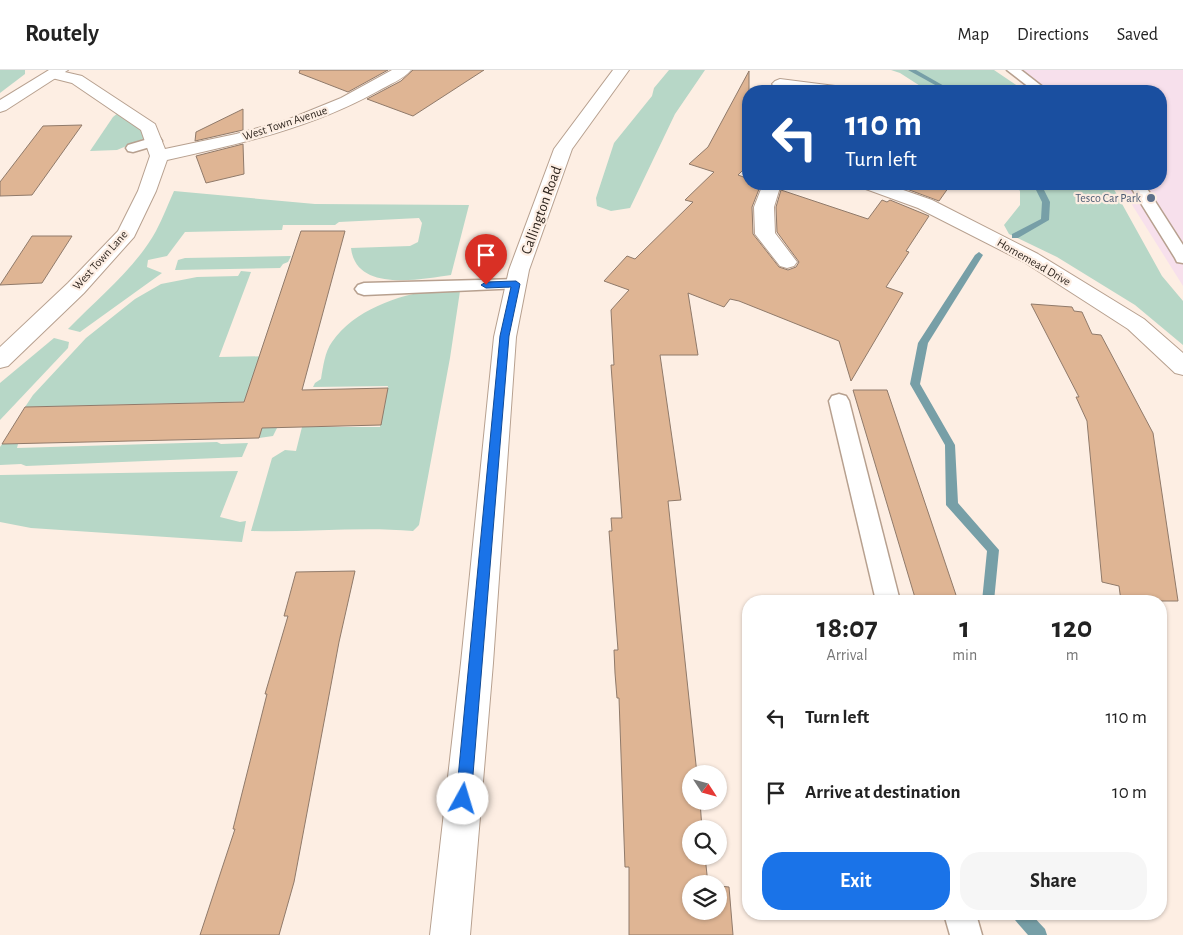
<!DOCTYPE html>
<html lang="en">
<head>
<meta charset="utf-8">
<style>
  body { margin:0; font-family:"Alegreya Sans",sans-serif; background:#f6f6f6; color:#222; height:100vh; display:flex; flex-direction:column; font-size:19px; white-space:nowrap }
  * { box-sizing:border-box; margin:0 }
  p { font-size:16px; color:#767676 }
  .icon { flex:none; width:28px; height:28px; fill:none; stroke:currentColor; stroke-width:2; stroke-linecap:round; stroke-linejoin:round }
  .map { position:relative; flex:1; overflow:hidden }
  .sheet { position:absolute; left:742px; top:525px; width:425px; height:325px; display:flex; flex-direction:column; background:#fff; border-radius:20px; box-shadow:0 1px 4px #0004 }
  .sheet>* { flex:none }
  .hud { position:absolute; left:742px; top:15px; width:425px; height:105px; border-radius:20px; box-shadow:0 1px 4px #0004; background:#1a4fa0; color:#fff; overflow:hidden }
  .needle { width:32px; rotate:126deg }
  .tools { position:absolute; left:682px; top:695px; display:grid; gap:10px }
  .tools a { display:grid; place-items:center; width:45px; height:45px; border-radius:50%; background:#fff; box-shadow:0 1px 4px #0004; font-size:25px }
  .pin { position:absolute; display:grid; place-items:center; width:42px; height:42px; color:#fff; margin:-51px -21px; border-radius:50% 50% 50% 0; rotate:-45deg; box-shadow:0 0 5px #0007 }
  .pin .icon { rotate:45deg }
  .me { position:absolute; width:55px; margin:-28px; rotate:6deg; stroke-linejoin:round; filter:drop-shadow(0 0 4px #0008) }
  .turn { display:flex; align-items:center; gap:18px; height:105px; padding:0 20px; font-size:22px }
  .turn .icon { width:65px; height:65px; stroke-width:2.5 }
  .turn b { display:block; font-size:35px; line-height:42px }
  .eta { display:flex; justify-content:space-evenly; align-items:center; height:85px; text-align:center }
  .eta b { font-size:30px; font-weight:700; line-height:35px }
  .primary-button { display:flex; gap:10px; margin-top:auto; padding:10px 20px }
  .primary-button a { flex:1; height:58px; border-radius:20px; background:#1a73e8; color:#fff; font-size:20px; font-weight:700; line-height:58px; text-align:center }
  .primary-button a+a { background:#f6f6f6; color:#222 }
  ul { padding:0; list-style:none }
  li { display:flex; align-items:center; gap:15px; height:75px; padding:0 20px }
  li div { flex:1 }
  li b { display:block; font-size:19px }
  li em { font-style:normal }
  header { display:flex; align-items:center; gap:30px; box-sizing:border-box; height:70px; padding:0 25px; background:#fff; border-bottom:1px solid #e0e0e0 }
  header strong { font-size:24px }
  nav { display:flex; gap:28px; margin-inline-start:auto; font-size:18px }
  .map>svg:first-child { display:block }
</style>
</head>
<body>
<header>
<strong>Routely</strong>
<nav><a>Map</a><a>Directions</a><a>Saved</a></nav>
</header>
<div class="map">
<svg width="1183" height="865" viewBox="0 0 1183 865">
  <rect width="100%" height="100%" fill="#fdeee3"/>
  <!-- commercial -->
  <path fill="#f7e0ec" d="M1007 0H1183V216L1119 114H1161V21H1037Z"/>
  <!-- green -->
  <g fill="#b7d7c7">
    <path d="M0 0H25V4L0 23Z"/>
    <path d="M669 0H705L675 44 630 138 611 141 597 136 596 128 614 73 652 26 654 18Z"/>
    <path d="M891 0H994L1025 21H928L900 3Z"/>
    <path d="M118 43 136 55 148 67 117 80 90 81 113 47Z"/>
    <path d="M1015 114H1111L1162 206 1183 231V275L1135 235 1057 187 1009 164 1004 155 1020 135V121Z"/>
    <path d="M174 121 315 134 469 135 451 205C421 209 356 223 351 178L410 176 418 172 422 153 419 148 339 152 335 155H283L282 160 185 162 167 186 148 190 147 197 162 203 80 262 68 259C98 228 135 199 156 161 163 148 168 134 174 121Z"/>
    <path d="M291 186 288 192 283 194 280 198 175 200 178 190 185 188Z"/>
    <path d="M241 201 251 202 219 287 276 286 273 357 277 358 273 366 259 368 271 331 25 337 33 325 86 268 135 229 161 214 197 207 238 206Z"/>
    <path d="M434 220 460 221 450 288 419 455 413 461C359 456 305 463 251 461L272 388 285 380 296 381 302 357H380L388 316 313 317 315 313 321 309C323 297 325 281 332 272 354 240 398 225 434 220Z"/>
    <path d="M54 268 69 272 68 278 0 350V313Z"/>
    <path d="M217 372 221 374 248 373 242 387 26 396 21 394 0 395V377L2 374H18L17 378Z"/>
    <path d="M238 401 220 447 240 452 246 451 242 472 31 458 0 452V405Z"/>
  </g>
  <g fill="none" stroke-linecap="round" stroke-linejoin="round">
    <!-- stream -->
    <g fill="#779fa7" fill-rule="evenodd">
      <path d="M908 0H916L953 21H946Z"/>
      <path d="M1033 114H1041L1050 132 1049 150 1018 168H1012V164L1041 149 1042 132Z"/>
      <path d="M979 182 983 185 928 273 920 314 955 375 958 433 999 480 994 531H982L987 481 946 435 945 375 910 314 918 273 975 185Z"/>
      <path d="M1013 844H1031L1045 859 1047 865H1028L1015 850Z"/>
    </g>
  </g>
  <!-- building -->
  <g fill="#dfb594" stroke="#907a6a">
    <path d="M300 0H388L348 22 299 3Z"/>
    <path d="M413 0H484L413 46 367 29 401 11Z"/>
    <path d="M749 1V94L738 105 749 109V114H761L752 137 753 164 779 197 788 200 796 197 799 192 777 162 776 137 781 120 868 149 882 130 887 132 890 130 929 146 906 181 909 182 886 217 903 223 851 311 839 271 739 231 730 229 724 237 688 223 698 285H660L681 430 668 431 697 704H691V731H700L702 759H691V786H705L708 814H691V841H719V816L729 817 733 865H629V797H625L619 628H617L615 603 614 580H618L609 461H612L611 448H622L611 295H614L611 240 629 220 604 211 627 186 635 189 693 132 685 130 714 102 689 94 708 77Z"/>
    <path d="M243 39V60L195 71 196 62Z"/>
    <path d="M82 55 32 125 0 126V112L43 56Z"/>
    <path d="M243 74 244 104 206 113 196 86Z"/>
    <path d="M911 114H951L939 131 904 118Z"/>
    <path d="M301 161H345L302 320 388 318 381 355 262 358 259 368 2 374 25 337 244 332Z"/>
    <path d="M32 166H72L42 213 0 215Z"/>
    <path d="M1031 234 1072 237 1074 241 1082 242 1092 264 1101 265 1153 363 1178 531H1121L1119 516 1102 512 1087 351 1076 327H1079Z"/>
    <path d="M853 320H887L958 531H916Z"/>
    <path d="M355 501 339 572 294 812 279 865H200L235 759H233L267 624H265L288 546H284L296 502Z"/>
  </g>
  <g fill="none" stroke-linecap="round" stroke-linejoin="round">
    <!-- lane casing -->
    <g stroke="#b7a08f" stroke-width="3">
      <g id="lane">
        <path d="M1007 0H1021L1048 21H1034Z"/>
        <path d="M155 67 160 68 162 71 160 74 133 82 128 81 126 78 128 75Z"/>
        <path d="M1129 114H1144L1183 175V193L1177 192 1175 188Z"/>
        <path d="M516 209 522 210 525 214 522 218 364 225 358 223 355 219 358 215 364 213Z"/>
        <path d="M839 324 846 326 849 331 900 531H876L829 331 832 326Z"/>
        <path d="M944 844H976L982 865H950Z"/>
      </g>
    </g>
    <!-- street casing -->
    <g stroke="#b7a08f" stroke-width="2">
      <g id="street">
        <path d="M56 0 82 6 155 54 165 79 236 64 287 50 341 28 392 0H411C404 9 388 15 378 21 312 58 240 74 167 90L156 121 134 167 84 223 8 296 0 298V277L68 213 118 161 138 121 150 86 141 60 72 13 48 7 45 4 48 1Z"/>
        <path d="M780 9 835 16 841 18 843 21H800L775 17 772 14 775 11Z"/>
        <path d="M763 114H781L774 137 775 163 797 192 794 196 787 198 780 196 755 164 754 137Z"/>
        <path d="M860 114H886L932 130 1038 184 1144 249 1183 283V305L1175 303 1128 259 1024 192 918 138 863 118Z"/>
      </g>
    </g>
    <!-- secondary casing -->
    <g stroke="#b7a08f" stroke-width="2">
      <path id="secondary" d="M49 0H68L6 40 0 42V30Z"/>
    </g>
    <!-- primary casing -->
    <g stroke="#b7a08f" stroke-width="2">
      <path id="primary" d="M613 0H629L572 79 529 200 516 267 493 593 470 865H430L461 593 494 267 509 200 554 79Z"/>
    </g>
    <!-- lane -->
    <use href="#lane" fill="#fff" fill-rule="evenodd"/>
    <!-- street -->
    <use href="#street" fill="#fff" fill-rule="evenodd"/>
    <!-- secondary -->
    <use href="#secondary" fill="#fff" fill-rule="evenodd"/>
    <!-- primary -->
    <use href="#primary" fill="#fff" fill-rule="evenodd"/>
  </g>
  <!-- route -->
  <path fill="#1a73e8" stroke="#114b97" d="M516 211 520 214 509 266 471 729 468 734 463 736 458 734 456 729 500 266 511 217 486 218 481 215 486 212Z"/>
  <!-- markers -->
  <circle fill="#5c6f8a" stroke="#fdeee3" stroke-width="2" cx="1151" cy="128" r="5"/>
  <g text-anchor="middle" stroke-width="4.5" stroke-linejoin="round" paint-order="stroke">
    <!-- far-street labels -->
    <g font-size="12" fill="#302720" stroke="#fdeee3">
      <text transform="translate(285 53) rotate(-18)" y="4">West Town Avenue</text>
      <text transform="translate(100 190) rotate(-48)" y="4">West Town Lane</text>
      <text transform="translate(1034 192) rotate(30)" y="4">Homemead Drive</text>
    </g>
    <!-- far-service labels -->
    <g font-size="12" fill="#4e5e75" stroke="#fdeee3" text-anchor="end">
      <text x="1141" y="132">Tesco Car Park</text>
    </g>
    <!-- street labels -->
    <g font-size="15" fill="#302720" stroke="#fdeee3">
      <text transform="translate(541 140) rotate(-70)" y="5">Callington Road</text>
    </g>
  </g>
</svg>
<div class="tools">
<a><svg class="needle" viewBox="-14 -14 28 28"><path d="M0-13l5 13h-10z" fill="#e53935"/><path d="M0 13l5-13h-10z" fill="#767676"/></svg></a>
<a><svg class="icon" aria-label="search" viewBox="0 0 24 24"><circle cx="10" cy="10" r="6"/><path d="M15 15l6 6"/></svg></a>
<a><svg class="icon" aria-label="layers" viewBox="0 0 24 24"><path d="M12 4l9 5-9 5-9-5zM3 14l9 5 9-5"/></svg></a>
</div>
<div class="pin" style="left:486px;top:215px;background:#d93025"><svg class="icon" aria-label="arrive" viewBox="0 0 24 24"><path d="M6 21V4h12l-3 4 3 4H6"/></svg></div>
<svg class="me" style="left:463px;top:729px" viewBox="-20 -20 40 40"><circle r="19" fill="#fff"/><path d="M0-13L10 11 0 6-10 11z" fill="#1a73e8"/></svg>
<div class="hud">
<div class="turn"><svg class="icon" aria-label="left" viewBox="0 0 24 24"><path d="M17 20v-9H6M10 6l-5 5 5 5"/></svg><div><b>110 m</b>Turn left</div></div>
</div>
<section class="sheet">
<div class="eta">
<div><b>18:07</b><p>Arrival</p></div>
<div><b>1</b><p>min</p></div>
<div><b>120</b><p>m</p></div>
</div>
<ul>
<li><svg class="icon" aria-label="left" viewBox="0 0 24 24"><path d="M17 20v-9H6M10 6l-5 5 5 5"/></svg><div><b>Turn left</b></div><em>110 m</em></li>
<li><svg class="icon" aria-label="arrive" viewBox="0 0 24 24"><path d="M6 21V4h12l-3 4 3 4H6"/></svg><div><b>Arrive at destination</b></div><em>10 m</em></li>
</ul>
<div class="primary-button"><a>Exit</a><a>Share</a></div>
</section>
</div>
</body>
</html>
